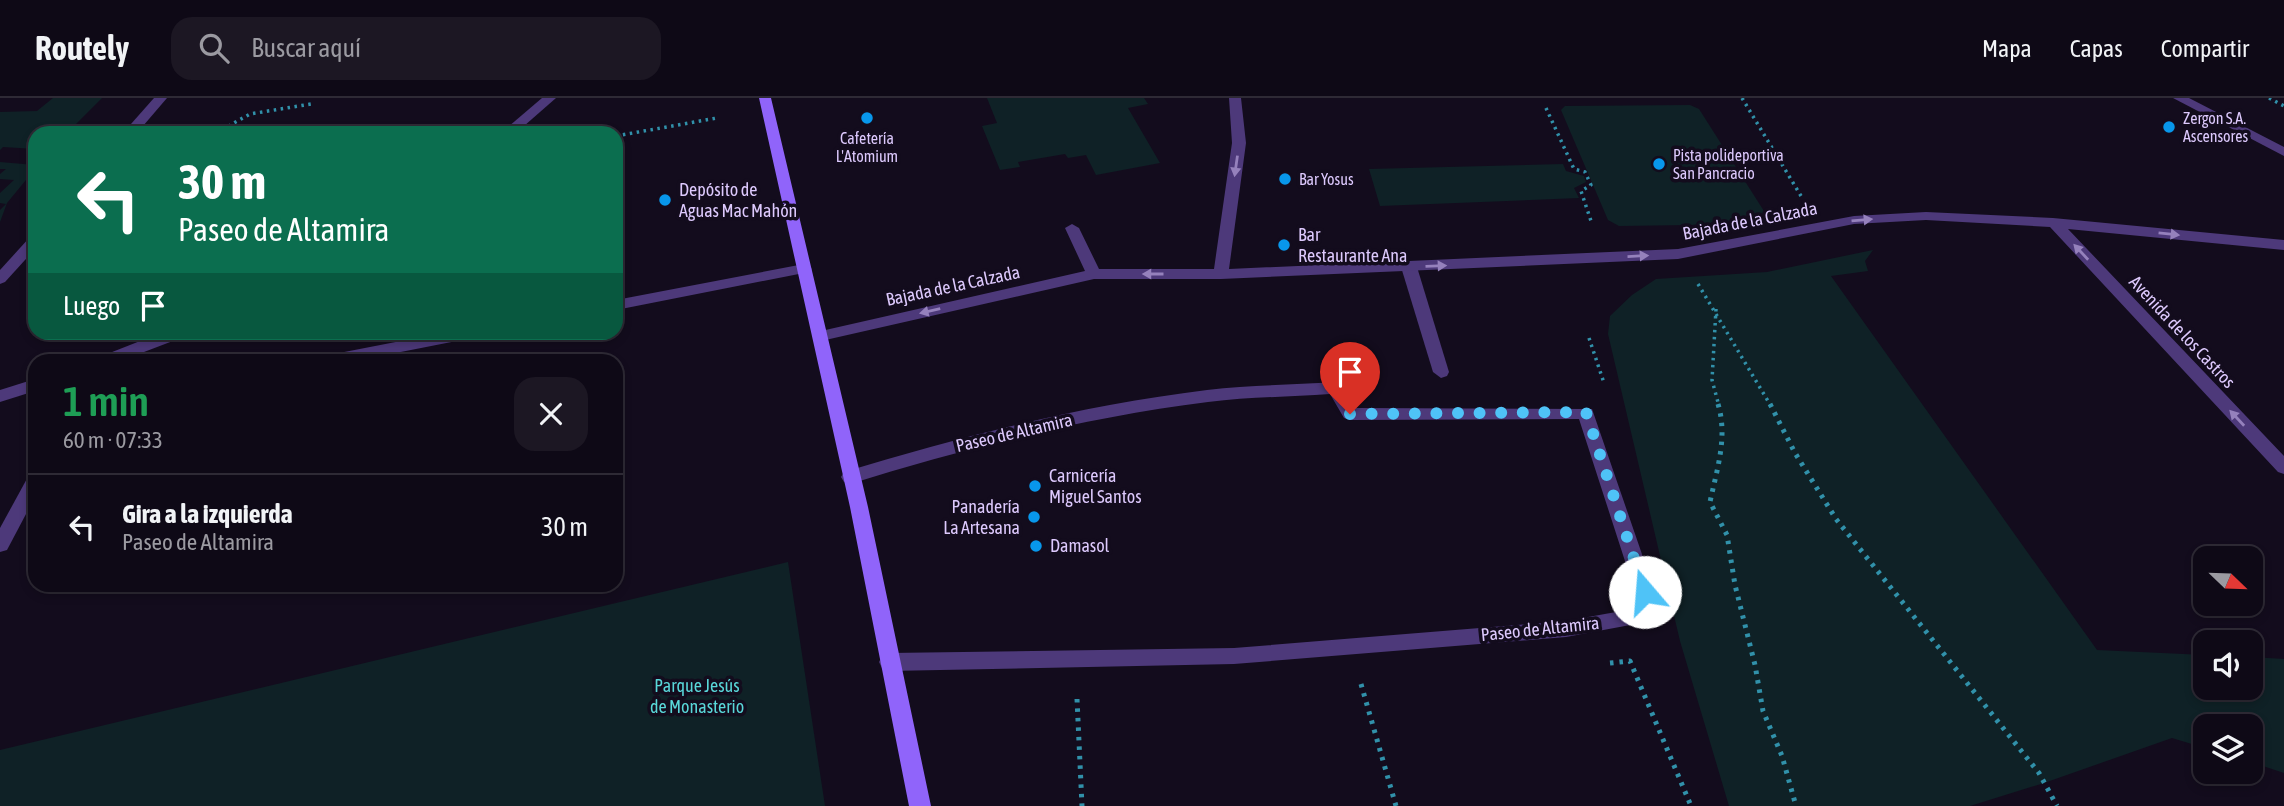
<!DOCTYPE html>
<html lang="es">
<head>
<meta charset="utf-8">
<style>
  body { margin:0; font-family:"Asap Condensed",sans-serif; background:#1c1723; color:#f1f3f6; height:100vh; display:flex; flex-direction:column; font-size:26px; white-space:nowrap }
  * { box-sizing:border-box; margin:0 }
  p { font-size:23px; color:#9b9aa1 }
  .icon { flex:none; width:38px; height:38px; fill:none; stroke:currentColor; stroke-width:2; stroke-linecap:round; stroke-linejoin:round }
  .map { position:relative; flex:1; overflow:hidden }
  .details { position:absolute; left:28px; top:256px; width:595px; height:238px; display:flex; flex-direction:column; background:#0e0916; border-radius:21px; box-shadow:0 4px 10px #0003,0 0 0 2px #2e2a35 }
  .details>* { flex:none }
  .guide { position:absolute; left:28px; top:28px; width:595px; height:214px; border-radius:21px; box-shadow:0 4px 10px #0003,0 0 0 2px #2e2a35; background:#0b6e4f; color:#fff; overflow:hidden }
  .needle { width:46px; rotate:113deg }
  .tools { position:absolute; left:2193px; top:448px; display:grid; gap:14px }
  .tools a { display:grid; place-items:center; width:70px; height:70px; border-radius:14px; background:#0e0916; box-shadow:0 4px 10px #0003,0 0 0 2px #2e2a35; font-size:35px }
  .pin { position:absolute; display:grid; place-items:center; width:60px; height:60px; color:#fff; margin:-72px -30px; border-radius:50% 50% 50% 0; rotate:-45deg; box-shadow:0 0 7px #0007 }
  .pin .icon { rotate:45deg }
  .me { position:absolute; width:77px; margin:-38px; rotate:342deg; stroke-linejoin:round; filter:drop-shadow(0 0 5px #0008) }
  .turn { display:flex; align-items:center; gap:24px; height:147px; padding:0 35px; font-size:32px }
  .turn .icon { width:91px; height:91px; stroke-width:2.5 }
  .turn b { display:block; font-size:49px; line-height:60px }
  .then { display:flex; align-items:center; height:66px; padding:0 35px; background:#0003; gap:14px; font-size:26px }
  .round { display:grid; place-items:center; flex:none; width:74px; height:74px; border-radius:21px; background:#1c1723 }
  .head { display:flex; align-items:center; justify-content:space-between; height:119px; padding:0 35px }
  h1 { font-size:42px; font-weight:600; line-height:52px; color:#1e9e55 }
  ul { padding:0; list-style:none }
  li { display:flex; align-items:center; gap:21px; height:105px; padding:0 35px; border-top:2px solid #2e2a35 }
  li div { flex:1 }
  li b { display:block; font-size:26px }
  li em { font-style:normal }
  header { display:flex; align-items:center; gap:42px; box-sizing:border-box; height:98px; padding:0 35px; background:#0e0916; border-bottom:2px solid #2e2a35 }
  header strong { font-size:33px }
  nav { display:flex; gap:38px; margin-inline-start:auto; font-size:24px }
  .search { width:490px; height:63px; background:#1c1723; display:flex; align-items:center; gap:18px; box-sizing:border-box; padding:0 24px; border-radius:21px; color:#9b9aa1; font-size:26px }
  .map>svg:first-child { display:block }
</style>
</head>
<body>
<header>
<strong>Routely</strong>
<div class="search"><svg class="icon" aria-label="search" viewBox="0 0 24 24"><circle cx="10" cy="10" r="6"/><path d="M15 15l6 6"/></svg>Buscar aquí</div>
<nav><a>Mapa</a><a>Capas</a><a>Compartir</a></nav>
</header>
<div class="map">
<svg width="2284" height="708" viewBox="0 0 2284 708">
  <rect width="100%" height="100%" fill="#130c1d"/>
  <!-- green -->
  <g fill="#0f2126">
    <path d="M53 0H102L67 35H35V51L3 49 0 52V14L37 13Z"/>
    <path d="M987 0H1144L1148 6 1128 10 1160 65 1096 77 1086 57 1068 60 1065 56 1018 64 1020 69 1000 72 982 28 997 25Z"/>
    <path d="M1690 7 1699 11 1769 121 1763 126 1619 128 1608 122 1561 12 1565 8Z"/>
    <path d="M0 64 35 67V71L7 105 0 124V112L6 106 0 105V95L14 82 0 81V76L6 71H0Z"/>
    <path d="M1563 66 1566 73 1584 78 1586 84 1574 90 1579 100 1380 108 1369 71Z"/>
    <path d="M1873 152 1865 163 1868 173 1831 178 2097 552 2205 557V590H2250L2251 559 2284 561V675L2251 664 2250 628H2205V650L2172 640 2044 685 1970 708H1729L1680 543 1608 236 1610 218 1632 197 1656 181 1767 174Z"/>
    <path d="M788 464 825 708H0V652Z"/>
  </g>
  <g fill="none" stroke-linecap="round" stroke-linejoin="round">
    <!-- path-far1 -->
    <g stroke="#3191aa" stroke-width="3.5" stroke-dasharray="2.5 4.5" stroke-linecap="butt">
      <path d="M1742 0 1801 98"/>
      <path d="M2269 0 2284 8"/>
      <path d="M1546 10 1574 71 1585 74 1591 87 1581 93 1592 126"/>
      <path d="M216 35 250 16 311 6"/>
      <path d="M616 38 717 20"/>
      <path d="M1698 186 1771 308"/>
      <path d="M1716 211 1712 282 1719 308"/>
      <path d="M1589 240 1604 285"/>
    </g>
    <!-- path -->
    <g stroke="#3191aa" stroke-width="5" stroke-dasharray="3.5 6" stroke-linecap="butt">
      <path d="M1718 306C1728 339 1717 371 1710 404L1727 437 1735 487 1755 567 1763 613 1782 658 1796 708"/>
      <path d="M1770 306 1795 355 1836 421 2039 675 2057 708"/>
      <path d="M1610 565 1630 563 1691 708"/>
      <path d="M1361 586 1396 708"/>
      <path d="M1077 601 1082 708"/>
    </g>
    <!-- lane -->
    <path fill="#4d397a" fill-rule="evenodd" d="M1409 164 1417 169 1449 274 1447 278 1441 280 1433 274 1401 169Z"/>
    <!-- street -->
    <g fill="#4d397a" fill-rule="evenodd">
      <path d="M154 0H167L137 35H123Z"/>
      <path d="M542 0H556L516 35H501Z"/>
      <path d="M1229 0H1241L1246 45 1229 171 1678 151 1854 118 1926 114 2053 120 2284 142V152L2068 131 2284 358V376L2278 374 2050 129 1926 122 1854 126 1678 161 1221 181H1094L821 243 813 238 821 233 1085 173 1065 130 1072 126 1079 130 1099 171H1214L1232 45Z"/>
      <path d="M2173 0H2189L2284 49V58Z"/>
      <path d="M35 137V151L5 184 0 186V172L30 139Z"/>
      <path d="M804 166 812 171 809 174 616 212V202Z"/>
      <path d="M163 234H188L186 238 123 262H100L102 258Z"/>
      <path d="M447 234H485L477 239 360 262H326L334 256Z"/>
      <path d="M35 281V293L0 304V292Z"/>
      <path d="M1335 284 1341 286 1355 310 1592 311 1655 494 1641 525 1566 539 1234 566 889 573 882 570 879 564 882 558 889 555 1234 550 1566 523 1627 512 1635 494 1579 321 1350 322 1344 320 1330 296C1289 299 1248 299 1208 304 1086 319 967 350 850 386L844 384 841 379 844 374C962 338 1084 307 1207 292 1250 287 1292 287 1335 284Z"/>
      <path d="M35 375V399L7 452 0 454V430L29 377Z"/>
    </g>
    <!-- secondary -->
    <path fill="#9064fa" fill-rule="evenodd" d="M759 0H771L868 409 931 708H909L850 409Z"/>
  </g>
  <!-- one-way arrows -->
  <defs><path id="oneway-solid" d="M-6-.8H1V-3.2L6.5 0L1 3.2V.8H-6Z" transform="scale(1.75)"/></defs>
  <g fill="#9581bc">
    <use href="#oneway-solid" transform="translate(1236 68) rotate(98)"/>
    <use href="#oneway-solid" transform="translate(1862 122) rotate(-5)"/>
    <use href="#oneway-solid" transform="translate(2169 136) rotate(6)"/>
    <use href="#oneway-solid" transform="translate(2081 154) rotate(-133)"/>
    <use href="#oneway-solid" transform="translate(1638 158) rotate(-3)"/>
    <use href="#oneway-solid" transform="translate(1436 168) rotate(-2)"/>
    <use href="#oneway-solid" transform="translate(1153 176) rotate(-180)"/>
    <use href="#oneway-solid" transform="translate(930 213) rotate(167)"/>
    <use href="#oneway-solid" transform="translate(2237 320) rotate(-133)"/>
  </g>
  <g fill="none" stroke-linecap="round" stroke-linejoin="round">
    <!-- route -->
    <path stroke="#4fc3f7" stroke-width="12" stroke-dasharray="0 21.6" d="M1350 316 1586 314 1645 494"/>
  </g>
  <!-- markers -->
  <g fill="#0897eb" stroke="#130c1d" stroke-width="2.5">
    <circle cx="867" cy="20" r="7"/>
    <circle cx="2169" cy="29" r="7"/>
    <circle cx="1659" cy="66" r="7"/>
    <circle cx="1285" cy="81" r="7"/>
    <circle cx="665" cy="102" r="7"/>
    <circle cx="1284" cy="147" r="7"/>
    <circle cx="1035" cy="388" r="7"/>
    <circle cx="1034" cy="419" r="7"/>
    <circle cx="1036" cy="448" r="7"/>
  </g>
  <g text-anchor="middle" stroke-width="7" stroke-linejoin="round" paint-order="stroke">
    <!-- far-poi labels -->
    <g font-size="16" fill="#ddc9fd" stroke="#130c1d" text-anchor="start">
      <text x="2183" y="26">Zergon S.A.<tspan x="2183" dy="18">Ascensores</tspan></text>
      <text x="867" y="46" text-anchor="middle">Cafetería<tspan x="867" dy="18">L'Atomium</tspan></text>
      <text x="1673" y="63">Pista polideportiva<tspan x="1673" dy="18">San Pancracio</tspan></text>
      <text x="1299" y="87">Bar Yosus</text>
    </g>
    <!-- poi labels -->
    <g font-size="18" fill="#ddc9fd" stroke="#130c1d" text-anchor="start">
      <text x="679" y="98">Depósito de<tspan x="679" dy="21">Aguas Mac Mahón</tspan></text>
      <text x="1298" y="143">Bar<tspan x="1298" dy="21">Restaurante Ana</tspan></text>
      <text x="1049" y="384">Carnicería<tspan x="1049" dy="21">Miguel Santos</tspan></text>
      <text x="1020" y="415" text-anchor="end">Panadería<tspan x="1020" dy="21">La Artesana</tspan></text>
      <text x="1050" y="454">Damasol</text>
    </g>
    <!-- street labels -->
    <g font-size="18" fill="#ddc9fd" stroke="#130c1d">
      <text transform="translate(1750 123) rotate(-11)" y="6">Bajada de la Calzada</text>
      <text transform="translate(953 188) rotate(-12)" y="6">Bajada de la Calzada</text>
      <text transform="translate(2182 234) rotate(47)" y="6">Avenida de los Castros</text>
      <text transform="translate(1014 335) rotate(-13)" y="6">Paseo de Altamira</text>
      <text transform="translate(1540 531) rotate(-6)" y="6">Paseo de Altamira</text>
    </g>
    <!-- park labels -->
    <g font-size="18" fill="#59d7d9" stroke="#130c1d">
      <text x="697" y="594">Parque Jesús<tspan x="697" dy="21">de Monasterio</tspan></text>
    </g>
  </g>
</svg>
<div class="tools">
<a><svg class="needle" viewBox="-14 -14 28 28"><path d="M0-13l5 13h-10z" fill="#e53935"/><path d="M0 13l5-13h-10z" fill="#9b9aa1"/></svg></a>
<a><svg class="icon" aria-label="sound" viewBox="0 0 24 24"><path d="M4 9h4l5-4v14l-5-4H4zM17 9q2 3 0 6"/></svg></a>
<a><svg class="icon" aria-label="layers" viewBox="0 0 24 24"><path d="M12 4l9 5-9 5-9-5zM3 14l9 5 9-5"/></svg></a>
</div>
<div class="pin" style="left:1350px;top:316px;background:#d93025"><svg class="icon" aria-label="arrive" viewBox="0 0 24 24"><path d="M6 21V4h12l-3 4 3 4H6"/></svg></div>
<svg class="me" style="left:1645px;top:494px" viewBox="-20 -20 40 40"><circle r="19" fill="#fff"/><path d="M0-13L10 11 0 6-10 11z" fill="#4fc3f7"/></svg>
<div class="guide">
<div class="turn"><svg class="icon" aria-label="left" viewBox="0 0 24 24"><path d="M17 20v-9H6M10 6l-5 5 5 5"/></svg><div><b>30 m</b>Paseo de Altamira</div></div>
<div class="then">Luego<svg class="icon" aria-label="arrive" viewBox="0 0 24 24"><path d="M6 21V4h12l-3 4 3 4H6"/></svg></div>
</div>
<section class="details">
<div class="head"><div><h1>1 min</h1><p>60 m · 07:33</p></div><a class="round"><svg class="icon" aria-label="close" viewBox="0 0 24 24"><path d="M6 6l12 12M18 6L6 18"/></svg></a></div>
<ul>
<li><svg class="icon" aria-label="left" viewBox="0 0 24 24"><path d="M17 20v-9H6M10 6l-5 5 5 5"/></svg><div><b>Gira a la izquierda</b><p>Paseo de Altamira</p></div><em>30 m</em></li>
</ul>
</section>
</div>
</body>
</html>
